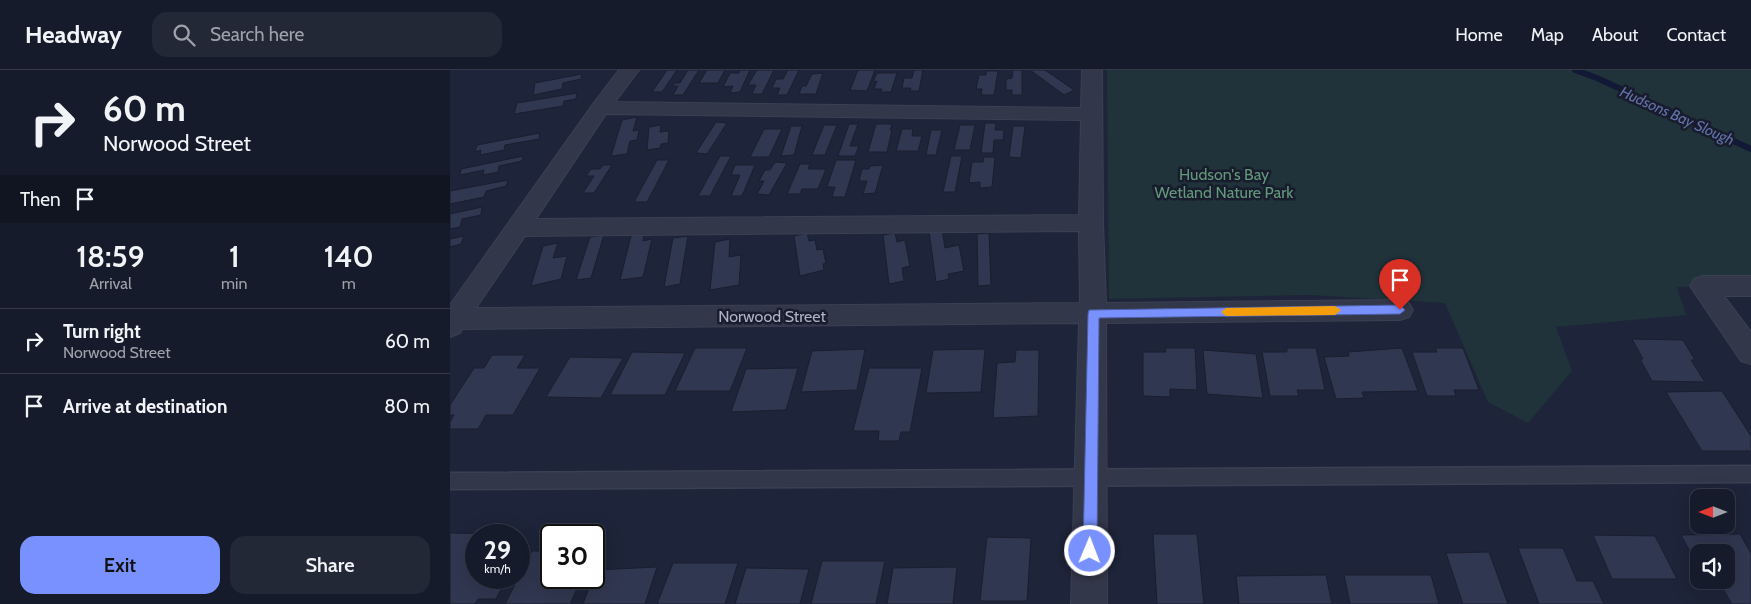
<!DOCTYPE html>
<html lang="en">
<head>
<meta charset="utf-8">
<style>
  body { margin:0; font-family:Cabin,sans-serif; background:#232837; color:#f1f3f6; height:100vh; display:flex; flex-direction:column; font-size:19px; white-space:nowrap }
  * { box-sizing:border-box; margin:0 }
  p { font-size:16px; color:#9ea1a9 }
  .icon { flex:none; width:28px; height:28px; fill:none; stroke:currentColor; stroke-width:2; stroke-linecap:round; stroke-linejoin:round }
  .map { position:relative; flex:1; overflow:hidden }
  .details { display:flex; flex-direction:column; background:#161b2b; width:450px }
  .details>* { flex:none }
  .hud { background:#161b2b; color:#f1f3f6; overflow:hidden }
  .needle { width:32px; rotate:270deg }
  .fabs { position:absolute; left:1240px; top:419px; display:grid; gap:10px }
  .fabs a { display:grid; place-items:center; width:45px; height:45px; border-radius:10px; background:#161b2b; box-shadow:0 5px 20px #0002,0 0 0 1px #353947; font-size:25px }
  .speed { position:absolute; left:15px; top:454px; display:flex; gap:10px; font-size:25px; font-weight:700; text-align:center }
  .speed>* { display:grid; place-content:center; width:65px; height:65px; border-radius:50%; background:#161b2b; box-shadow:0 5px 20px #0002,0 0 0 1px #353947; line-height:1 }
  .speed small { font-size:12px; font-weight:400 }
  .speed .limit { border:2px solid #111; border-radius:8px; background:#fff; color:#111 }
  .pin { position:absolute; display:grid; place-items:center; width:42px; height:42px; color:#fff; margin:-51px -21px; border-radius:50% 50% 50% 0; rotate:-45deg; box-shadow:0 0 5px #0007 }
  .pin .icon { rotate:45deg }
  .me { position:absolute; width:55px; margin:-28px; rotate:1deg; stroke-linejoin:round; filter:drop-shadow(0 0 4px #0008) }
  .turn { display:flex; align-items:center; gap:18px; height:105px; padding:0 20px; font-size:22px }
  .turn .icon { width:65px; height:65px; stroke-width:2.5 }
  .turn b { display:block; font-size:35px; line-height:42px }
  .then { display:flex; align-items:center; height:48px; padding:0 20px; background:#0003; gap:10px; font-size:19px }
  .eta { display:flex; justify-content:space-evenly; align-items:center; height:85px; text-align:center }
  .eta b { font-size:30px; font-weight:600; line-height:35px }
  .action { display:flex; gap:10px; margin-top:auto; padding:10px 20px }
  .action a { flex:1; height:58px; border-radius:15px; background:#7891ff; color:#111; font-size:20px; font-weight:600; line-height:58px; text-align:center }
  .action a+a { background:#232837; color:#f1f3f6 }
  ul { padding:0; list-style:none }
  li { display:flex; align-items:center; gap:15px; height:65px; padding:0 20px; border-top:1px solid #353947 }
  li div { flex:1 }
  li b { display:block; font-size:19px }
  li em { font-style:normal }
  header { display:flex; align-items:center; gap:30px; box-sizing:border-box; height:70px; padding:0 25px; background:#161b2b; border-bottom:1px solid #353947 }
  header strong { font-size:24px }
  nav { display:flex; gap:28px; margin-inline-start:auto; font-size:18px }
  .search { width:350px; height:45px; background:#232837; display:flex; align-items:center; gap:12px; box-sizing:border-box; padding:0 18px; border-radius:15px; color:#9ea1a9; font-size:19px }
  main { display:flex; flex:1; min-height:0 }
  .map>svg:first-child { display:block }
</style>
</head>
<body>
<header>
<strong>Headway</strong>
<div class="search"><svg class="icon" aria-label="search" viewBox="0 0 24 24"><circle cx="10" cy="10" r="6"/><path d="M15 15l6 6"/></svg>Search here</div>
<nav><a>Home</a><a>Map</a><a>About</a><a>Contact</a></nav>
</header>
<main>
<section class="details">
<div class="hud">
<div class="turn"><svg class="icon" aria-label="right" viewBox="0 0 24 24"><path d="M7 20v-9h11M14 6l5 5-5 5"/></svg><div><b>60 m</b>Norwood Street</div></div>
<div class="then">Then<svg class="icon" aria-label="arrive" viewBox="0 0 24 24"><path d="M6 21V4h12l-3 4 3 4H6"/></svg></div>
</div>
<div class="eta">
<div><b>18:59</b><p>Arrival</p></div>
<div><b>1</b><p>min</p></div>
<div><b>140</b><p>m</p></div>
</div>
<ul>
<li><svg class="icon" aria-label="right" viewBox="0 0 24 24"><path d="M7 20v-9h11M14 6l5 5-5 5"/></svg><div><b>Turn right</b><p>Norwood Street</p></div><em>60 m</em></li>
<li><svg class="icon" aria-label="arrive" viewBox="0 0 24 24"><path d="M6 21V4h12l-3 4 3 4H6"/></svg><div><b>Arrive at destination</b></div><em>80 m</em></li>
</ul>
<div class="action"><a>Exit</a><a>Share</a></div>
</section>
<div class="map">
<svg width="1301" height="534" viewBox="0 0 1301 534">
  <rect width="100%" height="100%" fill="#1e2439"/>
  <!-- green -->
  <path fill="#20323a" d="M657 0H1301V216L1227 217 1236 245 1106 257 1122 301 1078 353 1038 332 995 233 860 225 659 229Z"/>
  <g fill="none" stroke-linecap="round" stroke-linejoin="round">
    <!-- stream -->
    <path stroke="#121937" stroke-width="6" d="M1125 0 1147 8 1301 79"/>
  </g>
  <!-- building -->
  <g fill="#303750" stroke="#1a1e30">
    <path d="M217 0H227L212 22H202Z"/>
    <path d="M238 0H249L233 25H223L228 16H222L225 13H230Z"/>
    <path d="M257 0H275L268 13H249Z"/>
    <path d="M290 0H300L290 22 280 23 283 16 273 17 280 3H289Z"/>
    <path d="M307 0H324L312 24H302L306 15H298Z"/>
    <path d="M338 0H349L337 25H327L330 18H322L326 9H333Z"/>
    <path d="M408 0H425L417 21 400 20Z"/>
    <path d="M464 0H473L469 21H460L461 18H452L454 8H462Z"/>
    <path d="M563 0H572V25H562V20H556V9L562 8Z"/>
    <path d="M580 0H595L624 20 614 25Z"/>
    <path d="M536 1H548L544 25H531L532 19H526L529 5H536Z"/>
    <path d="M373 3 366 24H349L352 16H356L362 4Z"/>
    <path d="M427 3H447L441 22H431L432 19H424L427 11 423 12Z"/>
    <path d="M132 4 131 9 113 13 112 19 83 25 85 13Z"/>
    <path d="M127 23 126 29 114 31 113 36 64 44 67 33Z"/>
    <path d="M187 47 183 61 189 60 187 70 180 71 177 84 161 86 172 50Z"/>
    <path d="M266 52 277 53 257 84 246 83Z"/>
    <path d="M535 53H546L545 60H554L553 70H544L543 83H531Z"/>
    <path d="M399 54H408L400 76H409L405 86H388Z"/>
    <path d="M426 54H442L440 60H442L437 82H418Z"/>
    <path d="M211 55 210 62 219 61 218 73 211 74 210 78 197 80 199 57Z"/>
    <path d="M374 55H387L375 85H362Z"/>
    <path d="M510 55H525L520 80H504Z"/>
    <path d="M341 56H352L344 85 331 86Z"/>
    <path d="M563 56H575L571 88 559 87Z"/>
    <path d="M314 59H332L319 87H300Z"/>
    <path d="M452 59H463L462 66H472L468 81H446Z"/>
    <path d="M481 60H492L486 85H476Z"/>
    <path d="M90 63 89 69 55 75 54 80 30 85 31 80 25 82 27 75Z"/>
    <path d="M73 86 72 91 49 96 48 102 33 105 34 100 10 105 11 99Z"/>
    <path d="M270 86H281L260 126H248Z"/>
    <path d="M501 86H512L505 122H493Z"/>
    <path d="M534 87H545L542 117 530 118V112L519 113 522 92H533Z"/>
    <path d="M207 90H219L197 132H184Z"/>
    <path d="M386 90H406L395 127H382L385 117H377Z"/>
    <path d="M325 92 337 93 319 125 307 124 314 111H309L315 100H320Z"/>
    <path d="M350 94H360L358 99H376L368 119H352L350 124H337Z"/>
    <path d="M153 95H162L144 123H133L144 106H136L141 99H150Z"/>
    <path d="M285 95H305L292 126H281L290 105H281Z"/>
    <path d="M433 95 425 123 413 124 417 111H409L412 99H419L420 96Z"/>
    <path d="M58 110 56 116 36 121 34 127 0 134V121Z"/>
    <path d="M32 137 31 145 12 149 10 157 0 159V144Z"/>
    <path d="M492 159 495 178 509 175 514 201 498 204 499 209 486 212 479 161Z"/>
    <path d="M357 163 359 171 365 170 367 180 373 179 376 193 373 194 374 200 350 206 344 166Z"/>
    <path d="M445 163 447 172 455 170 460 196 452 198 454 211 439 214 433 165Z"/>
    <path d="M539 163 541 215 528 216 527 164Z"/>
    <path d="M194 164 193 171 202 169 193 207 170 210 181 166Z"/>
    <path d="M154 165 141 208 126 210 140 167Z"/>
    <path d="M14 166 11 174 0 177V169Z"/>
    <path d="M238 166 230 214 214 217 223 168Z"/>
    <path d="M280 169 279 187 291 185 289 215 260 220 265 172Z"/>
    <path d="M108 173 103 188 117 186 111 209 81 216 93 176Z"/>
    <path d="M1182 269 1233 270 1245 290H1241L1255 312 1202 311 1190 289H1193Z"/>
    <path d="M245 278H297L280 321H225Z"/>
    <path d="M715 278H745L747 320 720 319V327L693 326V282H716Z"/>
    <path d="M837 278H866L875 320H847L849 326H820L812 282H837Z"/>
    <path d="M952 278 968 321 912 322 914 328 886 329 874 287 899 286 898 282Z"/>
    <path d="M985 278H1013L1029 320H1004L1006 326H977L962 282H987Z"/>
    <path d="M415 279 407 320 351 322 362 281Z"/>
    <path d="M535 279 531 322 476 323 483 280Z"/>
    <path d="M566 280H589L588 346 543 348 547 293 565 292Z"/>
    <path d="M753 280 806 284 813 328 757 324Z"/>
    <path d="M182 282 235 283 215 325H160Z"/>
    <path d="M42 285H75L67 298H90L63 345H36L28 359H0V352L4 345H0V335L24 298H34Z"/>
    <path d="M120 287 173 288 151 328 96 327Z"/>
    <path d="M348 298 336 340 281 342 296 299Z"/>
    <path d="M419 298H472L460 362H451L449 371H428L429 361H403Z"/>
    <path d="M1272 321 1301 366V381H1252L1216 322Z"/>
    <path d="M0 463 62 464 26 465V508H57L46 529H28L25 534H0Z"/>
    <path d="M703 464H747L754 534H707Z"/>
    <path d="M1290 464 1301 483V534H1282L1269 512H1256L1255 510H1276V482H1249V498L1231 465Z"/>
    <path d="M1143 465 1205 466 1227 509H1162Z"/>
    <path d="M537 467 581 468 577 531H530Z"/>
    <path d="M1068 478H1113L1127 511H1143L1154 534H1089Z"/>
    <path d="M82 481H101V508H132L120 534H55Z"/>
    <path d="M1039 482 1058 534H1013L996 483Z"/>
    <path d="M372 491H435L426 534H361Z"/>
    <path d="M223 493H288L275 534H207Z"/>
    <path d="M207 497 195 534H133L146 500Z"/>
    <path d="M507 497 503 534H437L443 498Z"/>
    <path d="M296 498 359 499 350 534H285Z"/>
    <path d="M876 505 882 534H789L786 506Z"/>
    <path d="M894 505H981L989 534H900Z"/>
  </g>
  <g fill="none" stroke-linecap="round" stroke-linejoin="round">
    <!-- service casing -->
    <g stroke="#3b4053" stroke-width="3">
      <path id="service" d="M1301 396V412L0 419V403Z"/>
    </g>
    <!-- minor casing -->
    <g stroke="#3b4053" stroke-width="2">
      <g id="minor">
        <path d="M169 0H189L165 32 631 38 632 0H652L653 153 656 233 950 230 959 233 963 240 959 247 950 250 656 253 657 534H621L629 253 12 259 10 263 0 267V235L143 34ZM156 44 631 50 629 145 86 149ZM629 161 630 233 26 238 75 166Z"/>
        <path d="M1253 206H1301V226H1274L1301 262V294L1291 291 1240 216 1244 209Z"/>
      </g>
    </g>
    <!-- service -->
    <use href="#service" fill="#323749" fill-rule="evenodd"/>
    <!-- minor -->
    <use href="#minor" fill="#323749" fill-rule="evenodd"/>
  </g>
  <!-- route -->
  <path fill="#7891ff" stroke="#4e5ea6" d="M950 235 955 240 950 244 649 248 647 481 645 485 640 487 635 485 633 481 638 244 639 240Z"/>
  <!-- slow -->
  <path fill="#f59e0b" d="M885 236 891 240 885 245 776 246 771 242 776 238Z"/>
  <g text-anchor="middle" stroke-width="5" stroke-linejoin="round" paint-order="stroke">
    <!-- far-water labels -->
    <g font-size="15" font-style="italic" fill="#6271a9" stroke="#181c2d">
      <text transform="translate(1227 46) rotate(24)" y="5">Hudsons Bay Slough</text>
    </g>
    <!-- park labels -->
    <g font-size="16" fill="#62987a" stroke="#181c2d">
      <text x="774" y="110">Hudson's Bay<tspan x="774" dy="18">Wetland Nature Park</tspan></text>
    </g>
    <!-- street labels -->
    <g font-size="16" fill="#acb1c6" stroke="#181c2d">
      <text x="322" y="252">Norwood Street</text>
    </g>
  </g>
</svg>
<div class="fabs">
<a><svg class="needle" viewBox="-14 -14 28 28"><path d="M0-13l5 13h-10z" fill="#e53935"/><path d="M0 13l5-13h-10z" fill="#9ea1a9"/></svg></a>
<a><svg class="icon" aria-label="sound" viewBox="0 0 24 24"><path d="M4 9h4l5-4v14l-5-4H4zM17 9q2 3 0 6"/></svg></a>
</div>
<div class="speed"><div>29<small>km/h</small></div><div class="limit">30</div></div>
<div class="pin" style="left:950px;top:240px;background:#d93025"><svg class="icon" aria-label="arrive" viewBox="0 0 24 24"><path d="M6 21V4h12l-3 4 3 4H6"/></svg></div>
<svg class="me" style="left:640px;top:481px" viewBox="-20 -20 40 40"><circle r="17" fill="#7891ff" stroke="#fff" stroke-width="3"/><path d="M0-11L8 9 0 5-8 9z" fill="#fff"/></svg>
</div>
</main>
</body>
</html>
